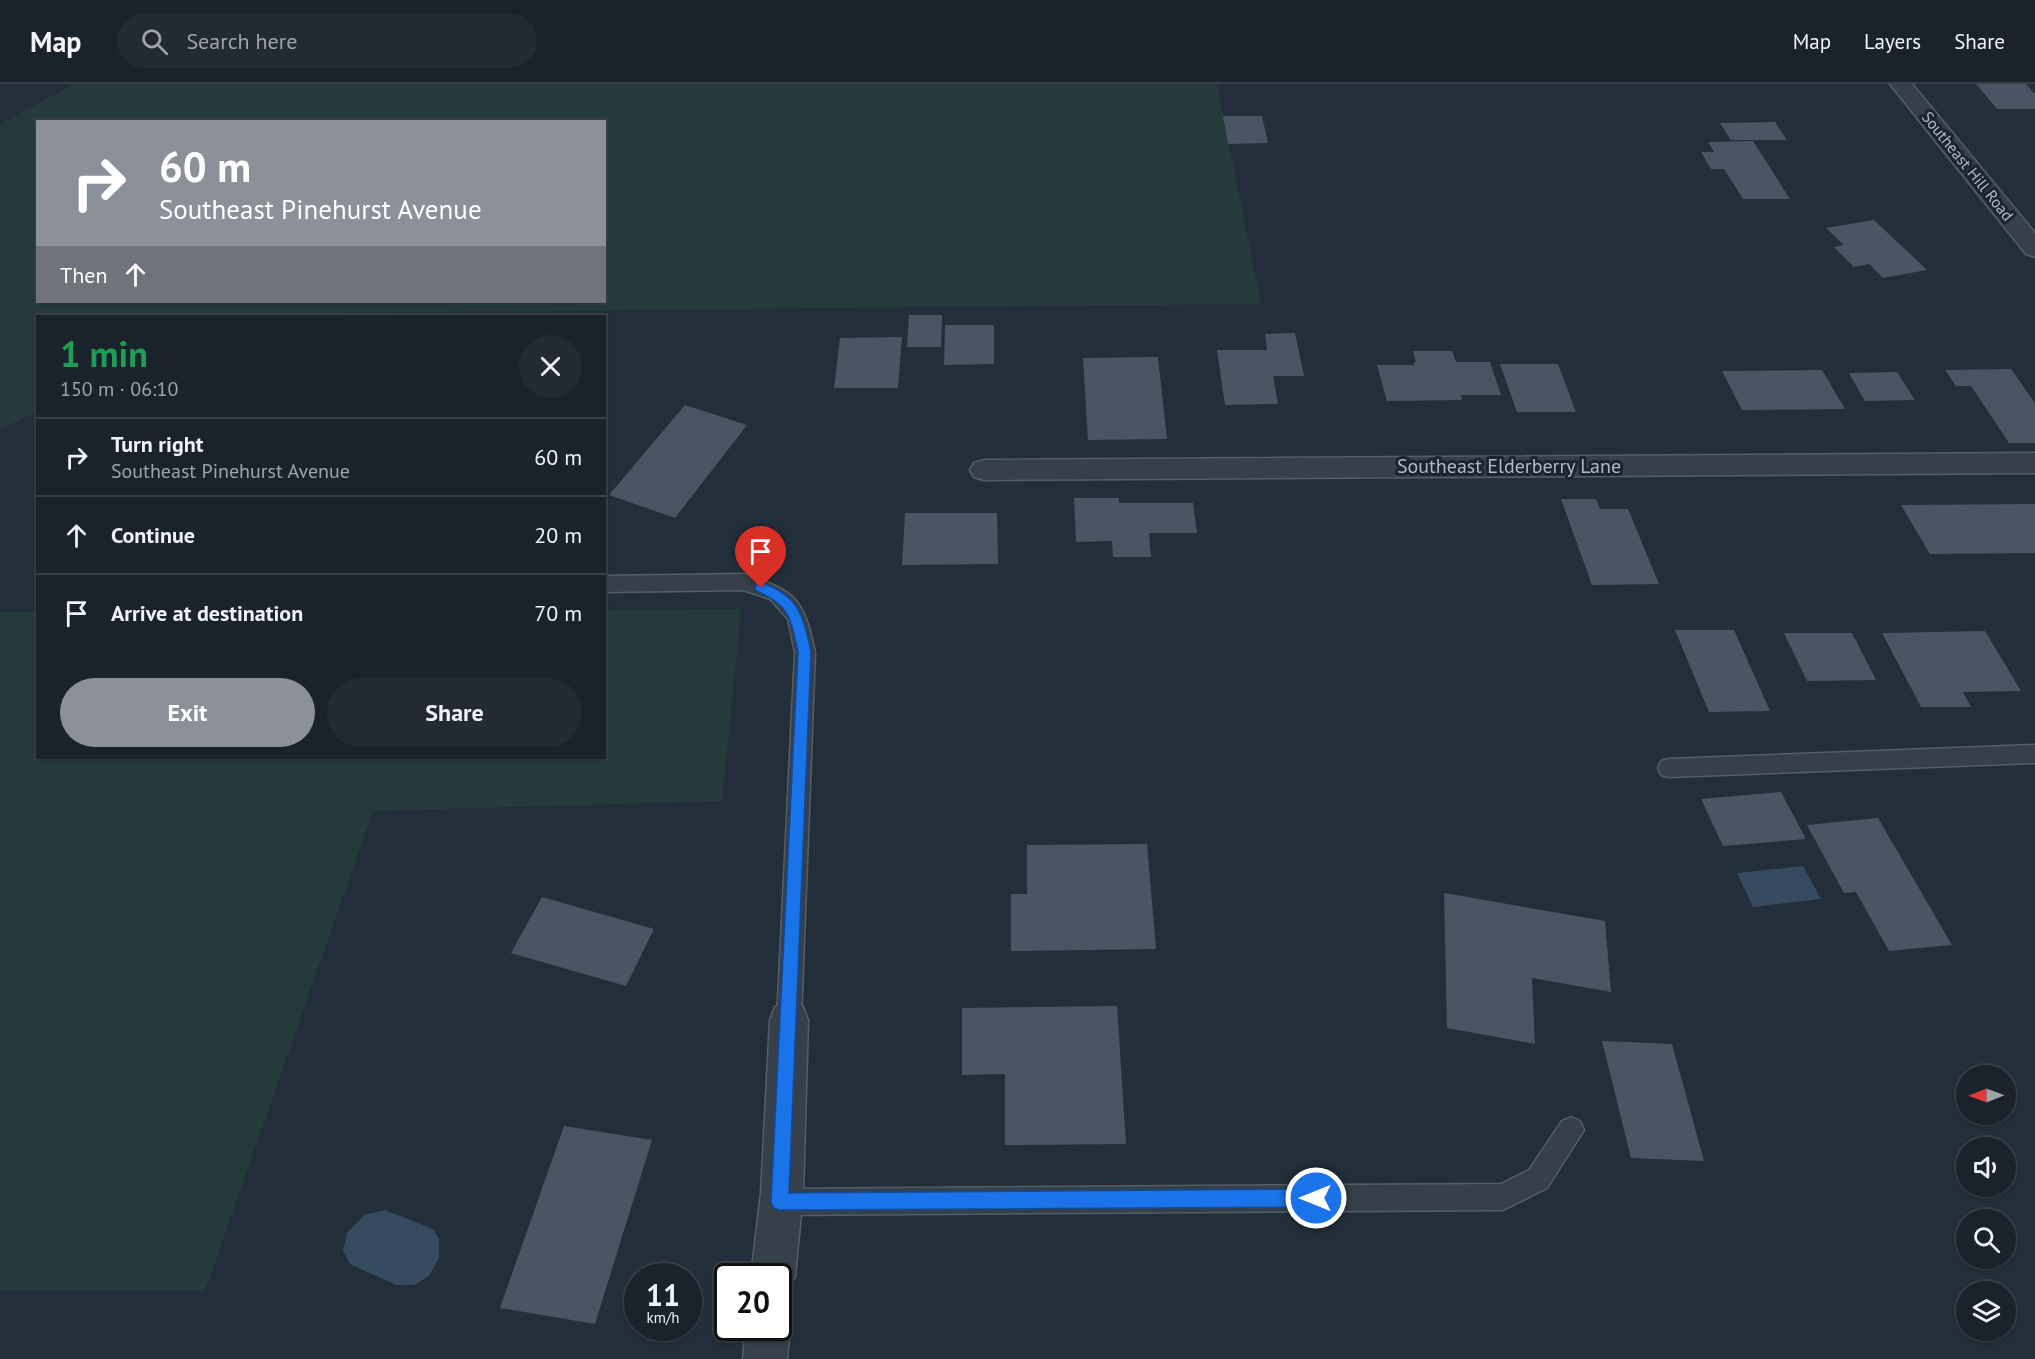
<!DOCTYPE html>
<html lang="en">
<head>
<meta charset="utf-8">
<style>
  body { margin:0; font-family:"PT Sans",sans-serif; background:#232a33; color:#f1f3f6; height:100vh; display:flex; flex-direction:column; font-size:22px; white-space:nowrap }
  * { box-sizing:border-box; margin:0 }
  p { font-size:20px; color:#9fa4a9 }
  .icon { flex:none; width:33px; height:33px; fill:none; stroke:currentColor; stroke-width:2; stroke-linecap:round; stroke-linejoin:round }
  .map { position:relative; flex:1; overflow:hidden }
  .panel { position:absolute; left:36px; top:231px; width:570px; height:444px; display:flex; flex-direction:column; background:#1a222b; border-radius:0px; box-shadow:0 2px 4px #0004,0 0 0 2px #383f47 }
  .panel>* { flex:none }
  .hud { position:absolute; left:36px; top:36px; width:570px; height:183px; border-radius:0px; box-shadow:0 2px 4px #0004,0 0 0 2px #383f47; background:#8c9099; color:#fff; overflow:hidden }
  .needle { width:39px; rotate:269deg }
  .buttons { position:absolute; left:1956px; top:981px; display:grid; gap:12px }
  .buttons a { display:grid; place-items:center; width:60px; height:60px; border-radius:50%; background:#1a222b; box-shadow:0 2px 4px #0004,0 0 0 2px #383f47; font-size:30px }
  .speed { position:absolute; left:624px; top:1179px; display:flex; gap:12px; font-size:30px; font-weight:700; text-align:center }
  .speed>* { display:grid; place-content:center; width:78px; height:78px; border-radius:50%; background:#1a222b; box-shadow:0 2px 4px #0004,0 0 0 2px #383f47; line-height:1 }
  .speed small { font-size:15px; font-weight:400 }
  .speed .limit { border:3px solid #111; border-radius:9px; background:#fff; color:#111 }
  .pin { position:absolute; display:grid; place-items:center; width:51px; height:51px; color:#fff; margin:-62px -26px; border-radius:50% 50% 50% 0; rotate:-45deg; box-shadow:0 0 6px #0007 }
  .pin .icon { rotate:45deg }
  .me { position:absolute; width:66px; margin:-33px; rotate:270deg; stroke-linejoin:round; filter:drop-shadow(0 0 4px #0008) }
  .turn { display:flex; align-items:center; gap:21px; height:126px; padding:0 24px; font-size:27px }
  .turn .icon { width:78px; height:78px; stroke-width:2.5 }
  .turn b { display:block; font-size:42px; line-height:51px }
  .then { display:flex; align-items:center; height:57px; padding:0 24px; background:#0003; gap:12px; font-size:22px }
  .round { display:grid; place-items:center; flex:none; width:63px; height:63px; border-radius:32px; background:#232a33 }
  .summary { display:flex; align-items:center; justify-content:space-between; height:102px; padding:0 24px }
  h1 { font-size:36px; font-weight:700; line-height:45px; color:#1e9e55 }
  .button { display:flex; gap:12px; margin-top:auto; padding:12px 24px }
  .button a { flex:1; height:69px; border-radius:36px; background:#8c9099; color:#fff; font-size:24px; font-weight:700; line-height:69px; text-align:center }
  .button a+a { background:#232a33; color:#f1f3f6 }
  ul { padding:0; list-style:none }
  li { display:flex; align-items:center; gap:18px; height:78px; padding:0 24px; border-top:2px solid #383f47 }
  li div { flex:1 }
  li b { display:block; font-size:22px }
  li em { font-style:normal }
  header { display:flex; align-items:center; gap:36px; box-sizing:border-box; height:84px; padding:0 30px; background:#1a222b; border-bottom:2px solid #383f47 }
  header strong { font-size:28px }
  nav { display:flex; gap:33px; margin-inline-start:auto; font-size:21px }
  .search { width:420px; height:54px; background:#232a33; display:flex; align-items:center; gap:15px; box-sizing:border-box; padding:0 21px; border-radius:33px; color:#9fa4a9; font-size:22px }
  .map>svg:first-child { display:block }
</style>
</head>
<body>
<header>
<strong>Map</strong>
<div class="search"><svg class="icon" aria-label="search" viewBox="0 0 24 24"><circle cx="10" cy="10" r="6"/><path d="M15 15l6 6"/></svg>Search here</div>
<nav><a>Map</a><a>Layers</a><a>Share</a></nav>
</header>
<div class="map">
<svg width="2035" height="1275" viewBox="0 0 2035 1275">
  <rect width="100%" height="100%" fill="#222e39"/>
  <!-- green -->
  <g fill="#253b3b" fill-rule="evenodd">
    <path d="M74 0H1217L1261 220 226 230 222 232H38L37 328 0 345V40ZM38 38H604V218H38Z"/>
    <path d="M741 525 722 717 373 727 205 1207H0V528H37L38 674H604L605 526Z"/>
  </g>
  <!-- water -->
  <g fill="#364b60">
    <path d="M1803 782 1821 815 1753 823 1737 789Z"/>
    <path d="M385 1126 433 1145 439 1155V1174L429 1192 414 1201H396L350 1180 343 1167 347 1149 364 1131Z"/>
  </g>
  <!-- building -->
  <g fill="#495563">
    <path d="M1976 0H2026L2035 10V25H1997Z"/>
    <path d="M1223 32H1262L1268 59 1228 60Z"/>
    <path d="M1775 38 1787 56H1731L1720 39Z"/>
    <path d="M1753 57 1790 115H1743L1724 85H1711L1701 68H1714L1708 58Z"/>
    <path d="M1874 136 1927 186 1883 194 1869 180 1854 183 1834 163 1844 161 1826 144Z"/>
    <path d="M909 231H942L941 263H907Z"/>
    <path d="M945 241H994V280L944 281Z"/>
    <path d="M1295 249 1304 292H1273L1278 320 1225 321 1217 266H1267L1265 250Z"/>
    <path d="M902 253 898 304H834L840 254Z"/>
    <path d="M1413 267H1452L1456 278H1490L1501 311H1461L1462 316 1387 317 1377 281H1414V278H1416Z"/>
    <path d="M1158 273 1167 355 1088 356 1083 274Z"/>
    <path d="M1500 280H1558L1576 328H1517Z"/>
    <path d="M2011 285 2035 319V359H2009L1971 302H1956L1945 286Z"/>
    <path d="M1822 286 1845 325 1742 326 1722 287Z"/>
    <path d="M1897 288 1915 316 1865 317 1849 289Z"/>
    <path d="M685 321 747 341 675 434 609 411Z"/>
    <path d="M1074 414H1119V419H1193L1197 449H1149L1151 473H1113L1112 457 1076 458Z"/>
    <path d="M1561 415H1596L1600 425H1628L1659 500 1592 501Z"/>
    <path d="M2035 420V469L1930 470 1901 421Z"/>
    <path d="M905 429H997L998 480 902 481Z"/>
    <path d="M1675 546H1734L1770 627 1709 628Z"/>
    <path d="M1985 547 2021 607 1963 608 1971 623H1921L1882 549Z"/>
    <path d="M1784 549H1852L1876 596 1807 597Z"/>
    <path d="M1781 708 1806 755 1723 762 1701 715Z"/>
    <path d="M1878 734 1952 861 1889 867 1856 808 1844 809 1807 741Z"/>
    <path d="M1147 760 1156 865 1011 867V810H1027V761Z"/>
    <path d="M1444 809 1605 837 1611 908 1532 894 1535 960 1447 944Z"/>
    <path d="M542 813 654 845 626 902 511 869Z"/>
    <path d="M1117 922 1126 1060 1005 1061V990L962 991V924Z"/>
    <path d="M1602 957 1672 960 1704 1077 1631 1074Z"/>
    <path d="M564 1042 652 1056 595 1240 500 1224Z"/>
  </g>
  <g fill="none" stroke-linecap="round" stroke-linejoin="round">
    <!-- service casing -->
    <g stroke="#545e67" stroke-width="3">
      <g id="service">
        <path d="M744 490C797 508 803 514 815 568L801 936 798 945 789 948 780 945 777 936 795 568 788 535 770 515 743 506 604 508V492Z"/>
        <path d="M2035 661V679L1669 693 1661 691 1658 684 1661 677 1669 675Z"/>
        <path d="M1571 1033 1580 1037 1584 1046 1547 1104 1503 1126 780 1131 771 1127 767 1118 771 1109 780 1105 1501 1100 1529 1086 1562 1037Z"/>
      </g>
    </g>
    <!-- minor casing -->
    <g stroke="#545e67" stroke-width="3">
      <g id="minor">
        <path d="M2035 369V389L984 396 974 393 970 386 974 379 984 376Z"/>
        <path d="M789 917 803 923 808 936 803 1109 795 1192 788 1207 778 1211V1192H751L761 1109 770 936 775 923Z"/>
        <path d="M778 1226 784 1228 790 1244 787 1275H743L746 1244H778Z"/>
      </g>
    </g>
    <!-- tertiary casing -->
    <g stroke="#545e67" stroke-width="3">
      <path id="tertiary" d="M1890 0H1912L2035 149V173L2026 170Z"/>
    </g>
    <!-- service -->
    <use href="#service" fill="#36404a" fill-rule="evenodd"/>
    <!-- minor -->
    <use href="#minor" fill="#36404a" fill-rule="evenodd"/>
    <!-- tertiary -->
    <use href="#tertiary" fill="#36404a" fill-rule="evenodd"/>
  </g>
  <!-- route -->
  <path fill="#1a73e8" stroke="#114b97" stroke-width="1.5" d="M761 499C799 511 803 532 811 568L789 1109 1316 1105 1323 1108 1325 1114 1323 1120 1316 1123 780 1126 774 1124 771 1118 798 568C791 536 790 520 756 507L755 504 756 500Z"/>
  <g text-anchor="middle" stroke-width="6" stroke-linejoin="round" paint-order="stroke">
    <!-- far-street labels -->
    <g font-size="16" fill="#b1bbc6" stroke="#1b252e">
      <text transform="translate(1968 82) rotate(51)" y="6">Southeast Hill Road</text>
    </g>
    <!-- street labels -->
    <g font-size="20" fill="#b1bbc6" stroke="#1b252e">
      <text x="1509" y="389">Southeast Elderberry Lane</text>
    </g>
  </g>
</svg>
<div class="buttons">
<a><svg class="needle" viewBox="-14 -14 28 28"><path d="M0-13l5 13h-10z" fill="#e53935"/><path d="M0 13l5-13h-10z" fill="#9fa4a9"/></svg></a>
<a><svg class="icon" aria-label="sound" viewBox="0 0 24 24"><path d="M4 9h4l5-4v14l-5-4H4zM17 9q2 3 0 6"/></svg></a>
<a><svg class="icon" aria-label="search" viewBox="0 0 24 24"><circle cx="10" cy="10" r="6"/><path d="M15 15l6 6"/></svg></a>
<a><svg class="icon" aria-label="layers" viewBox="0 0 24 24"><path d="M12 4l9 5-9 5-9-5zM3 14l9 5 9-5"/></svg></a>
</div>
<div class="speed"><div>11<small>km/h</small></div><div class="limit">20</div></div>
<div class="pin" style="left:761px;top:504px;background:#d93025"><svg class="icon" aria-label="arrive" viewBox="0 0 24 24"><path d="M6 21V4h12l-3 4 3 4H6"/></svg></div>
<svg class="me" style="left:1316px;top:1114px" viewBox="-20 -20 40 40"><circle r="17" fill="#1a73e8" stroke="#fff" stroke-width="3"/><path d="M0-11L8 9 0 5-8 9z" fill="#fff"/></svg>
<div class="hud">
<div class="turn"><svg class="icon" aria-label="right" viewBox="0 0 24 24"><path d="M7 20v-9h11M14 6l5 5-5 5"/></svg><div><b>60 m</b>Southeast Pinehurst Avenue</div></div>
<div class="then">Then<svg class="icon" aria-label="ahead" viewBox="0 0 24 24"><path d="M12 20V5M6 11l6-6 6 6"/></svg></div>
</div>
<section class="panel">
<div class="summary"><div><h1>1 min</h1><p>150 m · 06:10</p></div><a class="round"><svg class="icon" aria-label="close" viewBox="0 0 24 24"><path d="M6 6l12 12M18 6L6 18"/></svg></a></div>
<ul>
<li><svg class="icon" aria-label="right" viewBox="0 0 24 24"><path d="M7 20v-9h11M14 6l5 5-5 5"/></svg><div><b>Turn right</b><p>Southeast Pinehurst Avenue</p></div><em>60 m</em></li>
<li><svg class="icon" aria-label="ahead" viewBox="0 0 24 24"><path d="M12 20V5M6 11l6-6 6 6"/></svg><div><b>Continue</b></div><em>20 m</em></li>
<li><svg class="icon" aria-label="arrive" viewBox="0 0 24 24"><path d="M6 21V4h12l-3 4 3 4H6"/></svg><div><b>Arrive at destination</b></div><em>70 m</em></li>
</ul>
<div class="button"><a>Exit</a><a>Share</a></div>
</section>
</div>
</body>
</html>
